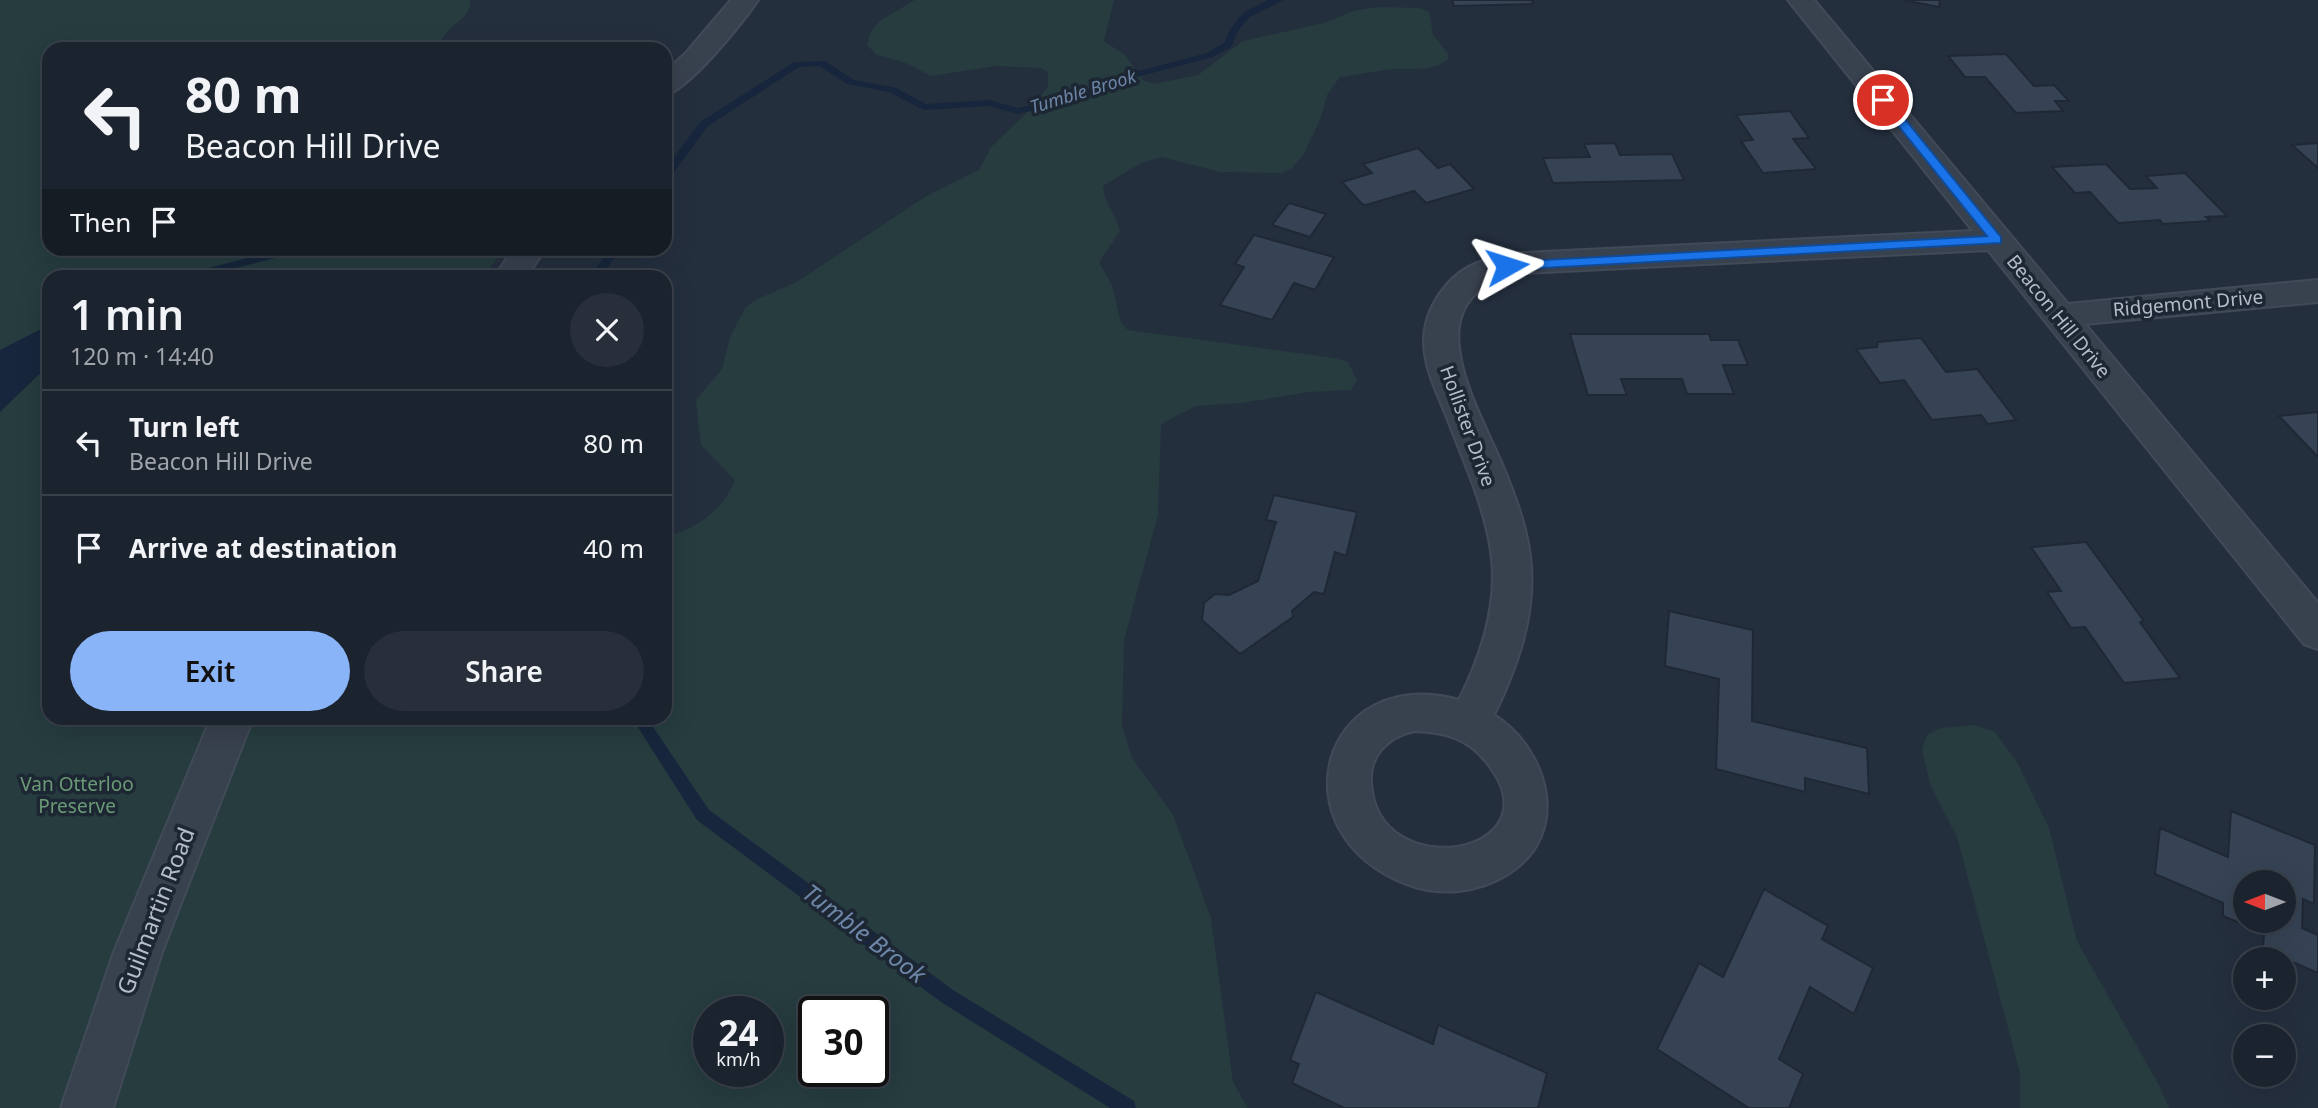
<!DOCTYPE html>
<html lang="en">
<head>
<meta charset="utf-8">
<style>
  body { margin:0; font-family:"Noto Sans",sans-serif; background:#282f3a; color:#f1f3f6; height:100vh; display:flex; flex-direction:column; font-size:26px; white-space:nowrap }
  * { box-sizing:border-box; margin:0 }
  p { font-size:23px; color:#a0a4aa }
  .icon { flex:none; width:38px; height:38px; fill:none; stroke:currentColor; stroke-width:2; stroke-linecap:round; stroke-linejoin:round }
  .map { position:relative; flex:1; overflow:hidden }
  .sheet { position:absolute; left:42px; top:270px; width:630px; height:455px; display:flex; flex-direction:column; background:#1b232e; border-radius:21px; box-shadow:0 7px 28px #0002,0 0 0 2px #39404a }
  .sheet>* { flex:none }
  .guide { position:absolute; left:42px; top:42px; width:630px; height:214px; border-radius:21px; box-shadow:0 7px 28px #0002,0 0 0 2px #39404a; background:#1b232e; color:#f1f3f6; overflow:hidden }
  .needle { width:46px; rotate:270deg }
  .controls { position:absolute; left:2233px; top:870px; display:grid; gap:14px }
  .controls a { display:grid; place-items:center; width:63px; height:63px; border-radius:50%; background:#1b232e; box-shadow:0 7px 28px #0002,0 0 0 2px #39404a; font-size:35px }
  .speed { position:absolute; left:693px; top:996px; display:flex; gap:14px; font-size:35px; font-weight:700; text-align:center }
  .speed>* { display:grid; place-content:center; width:91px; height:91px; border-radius:50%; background:#1b232e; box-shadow:0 7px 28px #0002,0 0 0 2px #39404a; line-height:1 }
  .speed small { font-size:18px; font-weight:400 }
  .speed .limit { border:4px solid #111; border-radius:10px; background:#fff; color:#111 }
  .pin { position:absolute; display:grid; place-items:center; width:60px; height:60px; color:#fff; margin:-30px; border:4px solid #fff; border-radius:50%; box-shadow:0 2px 7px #0007 }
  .me { position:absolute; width:77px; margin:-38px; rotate:84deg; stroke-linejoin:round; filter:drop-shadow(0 0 5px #0008) }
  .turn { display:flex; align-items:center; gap:24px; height:147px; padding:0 28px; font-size:32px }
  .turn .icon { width:91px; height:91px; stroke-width:2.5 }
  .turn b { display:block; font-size:49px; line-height:60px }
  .then { display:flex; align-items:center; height:66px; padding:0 28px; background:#0003; gap:14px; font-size:26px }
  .round { display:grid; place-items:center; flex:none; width:74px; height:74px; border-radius:37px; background:#282f3a }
  .summary { display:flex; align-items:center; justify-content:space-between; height:119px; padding:0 28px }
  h1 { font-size:42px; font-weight:600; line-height:52px }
  .button { display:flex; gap:14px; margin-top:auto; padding:14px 28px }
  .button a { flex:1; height:80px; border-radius:42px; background:#8ab4f8; color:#111; font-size:28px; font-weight:600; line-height:80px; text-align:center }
  .button a+a { background:#282f3a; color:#f1f3f6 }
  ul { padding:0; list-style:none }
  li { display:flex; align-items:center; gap:21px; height:105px; padding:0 28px; border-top:2px solid #39404a }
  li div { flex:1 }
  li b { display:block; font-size:26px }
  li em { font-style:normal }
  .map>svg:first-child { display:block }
</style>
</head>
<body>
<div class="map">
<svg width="2318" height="1108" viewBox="0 0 2318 1108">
  <rect width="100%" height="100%" fill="#242f3e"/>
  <!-- green -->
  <g fill="#263c3f" fill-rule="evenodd">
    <path d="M0 0H470C471 15 460 20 450 29 445 34 440 42 436 49H49V248L505 249 483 276H49V718H665V537C696 529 723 511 735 480L701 445 696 400 722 369 730 337 745 308 755 300 797 282 925 197 979 170 991 147 1034 106 1048 86V72L1040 68 996 66 931 76 906 63 877 55 867 45 871 31 881 20 915 0H1114L1104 41 1125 55 1143 80 1154 84 1198 75 1243 41 1324 23 1354 11 1376 7 1419 8 1429 12 1433 35 1447 52 1449 59C1431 72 1417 68 1396 69 1378 70 1358 75 1340 77L1327 95 1320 120 1303 155 1292 168 1281 173 1220 172 1162 157 1141 163 1103 186C1104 204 1116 214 1120 231L1099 262 1112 286 1121 323 1128 330 1334 358 1348 362 1357 381 1351 390 1309 392 1241 403 1196 406 1161 424 1158 515 1124 640 1122 726 1132 758 1173 815 1211 918 1233 1082 1248 1108H0ZM709 1012H768V1071H709ZM814 1012H873V1071H814Z"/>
    <path d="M1975 725 1995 732 2017 762 2049 828 2077 941 2159 1085 2169 1108H2020V1073L1957 837 1930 784 1922 749 1927 735 1941 728Z"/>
  </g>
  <!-- water -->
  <path fill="#17263c" d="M49 325V365L0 412V350Z"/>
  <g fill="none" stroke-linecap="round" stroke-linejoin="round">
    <!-- stream -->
    <g fill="#17263c" fill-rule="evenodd">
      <path d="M1268 0H1284L1250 17 1240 28 1231 47 1213 57 1137 77 1076 100 1018 114 989 106 924 110 889 92 847 84 820 66 799 67 708 126 669 179 665 180V170L700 122 794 62 825 61 854 80 896 88 926 104 989 100 1018 108 1069 96 1131 73 1207 53 1224 43 1231 28 1243 13Z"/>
      <path d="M286 248H314L205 276H187L189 273Z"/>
      <path d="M611 248H622L601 276H590Z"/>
      <path d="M632 718H647L709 810 953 990 1134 1101 1136 1108H1110L941 1002 697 820Z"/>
    </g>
  </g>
  <!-- building -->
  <g fill="#364354" stroke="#1f2835" stroke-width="2" fill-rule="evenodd">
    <path d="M1452 0H1532L1533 4 1454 6Z"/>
    <path d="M1903 0H1940L1939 7Z"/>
    <path d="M532 44 531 49H492L493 46Z"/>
    <path d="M2006 54 2034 86 2054 85 2069 101H2055L2063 111 2016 113 1985 77H1965L1948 56Z"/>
    <path d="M1790 111 1809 138 1793 139 1816 169 1763 173 1741 141 1753 140 1736 115Z"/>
    <path d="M1615 143 1620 155 1672 154 1684 180 1553 183 1543 158 1590 157 1584 144Z"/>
    <path d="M2318 143V168L2292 145Z"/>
    <path d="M1418 148 1438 168 1450 164 1474 189 1426 203 1414 191 1366 205 1362 204 1342 182 1372 173 1363 164Z"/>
    <path d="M2106 164 2130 189 2157 188 2146 176 2185 173 2227 216 2206 217 2210 221 2163 224 2160 220 2118 223 2090 192 2075 193 2052 167Z"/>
    <path d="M1289 203 1326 214 1310 237 1272 225Z"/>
    <path d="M1254 235 1334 257 1315 290 1294 283 1272 320 1220 305 1244 267 1235 264Z"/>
    <path d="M1570 334H1709L1711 340H1738L1748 365H1723L1734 394H1687L1682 379H1621L1627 395H1588Z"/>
    <path d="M1921 338 1946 372 1977 369 2016 420 1988 424 1981 415 1932 420 1904 380 1880 383 1856 349 1877 347 1878 342Z"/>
    <path d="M2318 412V456H2317L2279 416Z"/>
    <path d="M1274 495 1357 512 1346 556 1335 552 1324 594 1314 592 1292 611 1293 617 1240 654 1202 620 1204 603 1215 594 1229 595 1258 581 1276 522 1266 520Z"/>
    <path d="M2086 542 2144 621 2140 622 2180 678 2124 683 2085 627 2071 628 2047 592 2061 591 2031 547Z"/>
    <path d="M1669 611 1753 630 1752 721 1867 748 1869 794 1805 778V792L1716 769 1719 679 1665 666Z"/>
    <path d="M2231 811 2315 845 2314 904 2303 899 2302 928 2318 935V973L2263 949 2264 933 2223 916V903L2155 874 2160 828 2228 857ZM2245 882H2284V920H2245Z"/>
    <path d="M1764 889 1828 926 1822 939 1873 968 1854 1014 1810 987 1779 1059 1803 1074 1789 1108H1749L1657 1049 1699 963 1723 977Z"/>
    <path d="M1316 992 1433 1044 1438 1025 1547 1073 1538 1108H1344L1292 1083 1299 1064 1290 1060Z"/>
  </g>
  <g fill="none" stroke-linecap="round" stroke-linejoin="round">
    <!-- minor casing -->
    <g stroke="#414a57" stroke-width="4">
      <g id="minor">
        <path d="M731 0H758C742 23 690 89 665 95V72L685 54Z"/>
        <path d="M1788 0H1814L2068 304 2318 280V302L2085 324 2318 603V649L2304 644 1988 250 1522 273C1410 294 1474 400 1502 464 1514 493 1526 524 1530 556 1537 613 1518 665 1494 715 1549 750 1572 834 1508 874 1478 893 1439 897 1406 884 1274 832 1321 663 1459 700 1482 654 1499 603 1491 551 1484 504 1463 460 1446 415 1437 393 1425 369 1424 344 1423 309 1448 273 1480 262 1494 257 1508 255 1522 253L1973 231ZM1414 731C1446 732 1468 738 1488 764 1559 855 1377 887 1371 783 1369 755 1388 737 1414 731Z"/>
        <path d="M514 248H546L527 276H495Z"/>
        <path d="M211 718H253L162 952 113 1108H61L114 952Z"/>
      </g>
    </g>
    <!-- minor -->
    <use href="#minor" fill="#38414e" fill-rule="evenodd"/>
  </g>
  <!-- route -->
  <path fill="#1a73e8" stroke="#114b97" stroke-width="2" d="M1879 97H1887L2001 237V243L1507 270 1501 266 1507 262 1987 236 1879 102Z"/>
  <g text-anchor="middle" stroke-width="7" stroke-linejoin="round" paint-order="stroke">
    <!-- far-water labels -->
    <g font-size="18" font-style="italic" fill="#6d86a8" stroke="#1d2633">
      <text transform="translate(1083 92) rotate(-17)" y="6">Tumble Brook</text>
    </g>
    <!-- street labels -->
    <g font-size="19" fill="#b4bcc9" stroke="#1d2633">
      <text transform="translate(2188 303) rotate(-5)" y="7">Ridgemont Drive</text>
      <text transform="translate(2059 316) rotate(51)" y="7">Beacon Hill Drive</text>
      <text transform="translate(1468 426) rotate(70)" y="7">Hollister Drive</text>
    </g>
    <!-- park labels -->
    <g font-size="19" fill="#6b9a76" stroke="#1d2633">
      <text x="77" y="791">Van Otterloo<tspan x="77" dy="22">Preserve</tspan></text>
    </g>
    <!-- near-street labels -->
    <g font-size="23" fill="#b4bcc9" stroke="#1d2633">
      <text transform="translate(156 911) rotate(-69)" y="8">Guilmartin Road</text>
    </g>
    <!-- near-water labels -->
    <g font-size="24" font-style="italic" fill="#6d86a8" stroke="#1d2633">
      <text transform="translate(864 934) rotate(37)" y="8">Tumble Brook</text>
    </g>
  </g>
</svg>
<div class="controls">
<a><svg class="needle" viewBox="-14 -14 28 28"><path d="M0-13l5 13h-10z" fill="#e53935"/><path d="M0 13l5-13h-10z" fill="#a0a4aa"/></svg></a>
<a>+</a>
<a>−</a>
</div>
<div class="speed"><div>24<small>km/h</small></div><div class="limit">30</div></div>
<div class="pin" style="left:1883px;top:100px;background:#d93025"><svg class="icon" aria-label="arrive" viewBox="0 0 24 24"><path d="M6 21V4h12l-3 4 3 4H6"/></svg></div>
<svg class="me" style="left:1507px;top:266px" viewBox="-20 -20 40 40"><path d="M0-17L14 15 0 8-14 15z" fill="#1a73e8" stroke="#fff" stroke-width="4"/></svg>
<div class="guide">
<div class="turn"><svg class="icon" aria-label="left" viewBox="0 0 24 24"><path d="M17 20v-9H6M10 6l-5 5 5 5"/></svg><div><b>80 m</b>Beacon Hill Drive</div></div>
<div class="then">Then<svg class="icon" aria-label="arrive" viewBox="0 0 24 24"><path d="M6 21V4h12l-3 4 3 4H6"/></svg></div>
</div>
<section class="sheet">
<div class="summary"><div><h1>1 min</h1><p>120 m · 14:40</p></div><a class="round"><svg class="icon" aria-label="close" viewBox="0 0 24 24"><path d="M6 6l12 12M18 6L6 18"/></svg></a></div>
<ul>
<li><svg class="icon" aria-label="left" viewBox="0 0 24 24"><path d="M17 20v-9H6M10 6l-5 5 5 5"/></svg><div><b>Turn left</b><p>Beacon Hill Drive</p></div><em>80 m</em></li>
<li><svg class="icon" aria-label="arrive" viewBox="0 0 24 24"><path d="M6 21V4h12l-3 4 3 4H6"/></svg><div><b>Arrive at destination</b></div><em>40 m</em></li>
</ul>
<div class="button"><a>Exit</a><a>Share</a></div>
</section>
</div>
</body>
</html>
